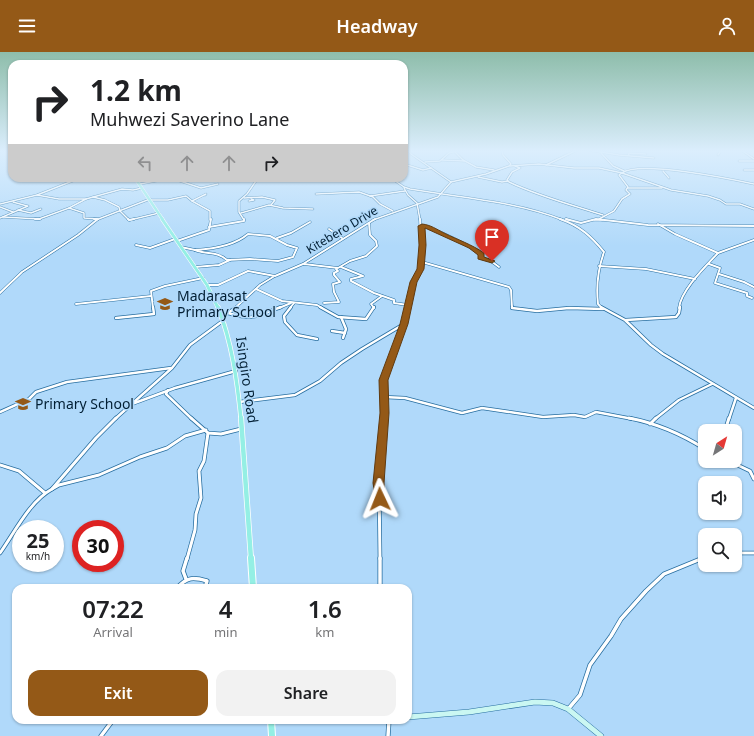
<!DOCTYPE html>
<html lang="en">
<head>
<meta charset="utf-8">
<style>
  body { margin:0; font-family:"Noto Sans",sans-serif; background:#f2f2f2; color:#202124; height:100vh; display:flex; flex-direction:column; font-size:15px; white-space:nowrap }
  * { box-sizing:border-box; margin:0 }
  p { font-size:13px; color:#757577 }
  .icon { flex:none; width:22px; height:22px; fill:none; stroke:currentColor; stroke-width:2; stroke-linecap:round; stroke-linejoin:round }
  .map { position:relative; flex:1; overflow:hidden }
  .sheet { position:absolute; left:12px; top:532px; width:400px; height:140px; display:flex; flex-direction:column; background:#fff; border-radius:12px; box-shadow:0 1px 3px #0004 }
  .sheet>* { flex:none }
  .banner { position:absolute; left:8px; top:8px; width:400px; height:122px; border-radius:12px; box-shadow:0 1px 3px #0004; background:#fff; color:#202124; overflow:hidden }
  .needle { width:26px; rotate:37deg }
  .tools { position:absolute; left:698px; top:372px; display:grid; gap:8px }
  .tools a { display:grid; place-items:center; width:44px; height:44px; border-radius:8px; background:#fff; box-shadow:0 1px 3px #0004; font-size:20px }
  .speed { position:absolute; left:12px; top:468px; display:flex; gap:8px; font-size:20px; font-weight:700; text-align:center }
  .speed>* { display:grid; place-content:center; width:52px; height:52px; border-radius:50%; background:#fff; box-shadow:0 1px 3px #0004; line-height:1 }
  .speed small { font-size:10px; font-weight:400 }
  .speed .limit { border:6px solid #d22; background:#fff; color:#111 }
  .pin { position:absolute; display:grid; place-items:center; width:34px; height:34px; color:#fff; margin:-41px -17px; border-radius:50% 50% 50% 0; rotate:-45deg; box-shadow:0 0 4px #0007 }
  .pin .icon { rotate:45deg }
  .me { position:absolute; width:44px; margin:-22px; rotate:358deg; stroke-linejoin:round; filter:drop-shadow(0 0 3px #0008) }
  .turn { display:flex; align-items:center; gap:14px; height:84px; padding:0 16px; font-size:18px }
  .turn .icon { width:52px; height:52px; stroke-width:2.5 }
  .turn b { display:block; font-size:28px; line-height:34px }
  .lanes { display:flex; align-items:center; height:38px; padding:0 16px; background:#0003; justify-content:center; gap:20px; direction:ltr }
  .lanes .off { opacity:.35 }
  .eta { display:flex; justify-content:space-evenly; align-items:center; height:68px; text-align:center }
  .eta b { font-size:24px; font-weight:600; line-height:28px }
  .cta { display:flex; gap:8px; margin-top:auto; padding:8px 16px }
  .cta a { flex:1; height:46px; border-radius:12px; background:#945917; color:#fff; font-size:16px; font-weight:600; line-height:46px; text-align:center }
  .cta a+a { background:#f2f2f2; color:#202124 }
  header { display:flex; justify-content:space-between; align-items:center; height:52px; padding:0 16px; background:#945917; color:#fff; font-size:18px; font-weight:600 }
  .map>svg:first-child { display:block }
</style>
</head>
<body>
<header><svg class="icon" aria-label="menu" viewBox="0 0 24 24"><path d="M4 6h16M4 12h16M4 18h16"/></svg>Headway<svg class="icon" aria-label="person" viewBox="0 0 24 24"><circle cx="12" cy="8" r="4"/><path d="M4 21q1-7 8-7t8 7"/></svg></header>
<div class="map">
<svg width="754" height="684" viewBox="0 0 754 684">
  <rect width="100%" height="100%" fill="#b0d9fa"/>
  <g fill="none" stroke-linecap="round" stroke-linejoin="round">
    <!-- street-far4 casing -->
    <g stroke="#276ea0" stroke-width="2.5">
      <g id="street-far4">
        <path d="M408 98 411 102 451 130"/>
        <path d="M588 98 619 103 654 106"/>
        <path d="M741 98 754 107"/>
        <path d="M0 99 8 98"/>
        <path d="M742 99 754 98"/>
        <path d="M455 100 463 108 476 115 494 118"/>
        <path d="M601 101 613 114 624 119"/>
        <path d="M629 103 628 101 646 102"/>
        <path d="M718 103 720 100 719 98"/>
        <path d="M442 108 464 109"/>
        <path d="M739 109H754"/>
        <path d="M425 110 440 109 449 101 460 98"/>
        <path d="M404 112 423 118 431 116"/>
        <path d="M546 113 577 98"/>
        <path d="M510 114 539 112 574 116H599L622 121C639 108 731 127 754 132"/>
        <path d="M515 114 520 116 512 120 507 128 509 130C538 144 572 153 603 163"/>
        <path d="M744 118H754"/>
        <path d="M663 119 669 126"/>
        <path d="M478 125 502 130 508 129"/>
        <path d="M171 126 201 136 218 132"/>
        <path d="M391 126 404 135 410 137C461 146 514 149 563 168"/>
        <path d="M140 132 171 126"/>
        <path d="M404 136 408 143 417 151 420 168"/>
        <path d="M628 136H662"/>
        <path d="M316 142 359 140 373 145 380 152 393 159"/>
        <path d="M37 143 59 147H86L69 156 84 161V166L97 167"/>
        <path d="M205 143 206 142 192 149 210 159V168"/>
        <path d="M370 144 405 139"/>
        <path d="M93 145 105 148 119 155 120 159 129 168"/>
        <path d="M244 146 262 145 275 148 271 153"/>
        <path d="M86 147 122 137 133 138 142 136"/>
        <path d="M150 148H168L186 144 192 149"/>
        <path d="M249 149 254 148 251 147"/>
        <path d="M13 150 27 154"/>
        <path d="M0 152 37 143 80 126"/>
        <path d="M0 155 13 160"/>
        <path d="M18 158 31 161 41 157"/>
        <path d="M241 161 269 153 283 156 313 157"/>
        <path d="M3 165 39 167 69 156"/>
        <path d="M0 166 28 154"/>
        <path d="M566 167 569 168"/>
        <path d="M599 167 614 159 622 147 630 142 626 138 628 135 619 123 622 121 671 138 708 144 720 148 726 152H740L754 157"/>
        <path d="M96 168 150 147"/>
        <path d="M130 168 159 161"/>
        <path d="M244 168 239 160V149L247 142 258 126"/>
        <path d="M373 168 438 145 451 130 486 122 509 114 511 112 503 103 502 98"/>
        <path d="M594 168H603"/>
      </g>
    </g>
    <!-- street-far3 casing -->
    <g stroke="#276ea0" stroke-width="3">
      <g id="street-far3">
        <path d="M35 167H40"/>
        <path d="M94 167H97"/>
        <path d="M128 167 129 168 134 167"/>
        <path d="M560 167C580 174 591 184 604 200 598 217 596 234 598 252L602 256"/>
        <path d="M566 167 581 171 596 167 648 173 754 174"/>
        <path d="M658 172 675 182 718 201C706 214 681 238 679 256"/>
        <path d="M421 174C435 176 471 194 481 203L480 206 491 209 499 215"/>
        <path d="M209 175 244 169V167"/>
        <path d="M329 177 342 186"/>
        <path d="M248 182 270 184 287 193 297 196 293 205 278 209 250 207 227 208C217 199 207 203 195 198 213 197 234 194 248 182Z"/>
        <path d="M277 186 291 181 310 170"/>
        <path d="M177 189 209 178 211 167"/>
        <path d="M136 193 150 196 175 187"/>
        <path d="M181 195 195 198"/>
        <path d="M718 201 754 188"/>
        <path d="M422 210 509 235 511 238 512 256"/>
        <path d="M304 212 338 216 350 209 366 204 377 194 376 189 370 183 369 171"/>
        <path d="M709 212 720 216 715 231 747 241V244L752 246"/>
        <path d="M599 214 646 217 695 227"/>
        <path d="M195 215 219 213 230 208"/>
        <path d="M341 215 363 224 351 227V229L374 241 394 248V251L408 253"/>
        <path d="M719 222 744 230 754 235"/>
        <path d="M207 233H218L248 219 275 224 303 212 375 167"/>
        <path d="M256 237 282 249 317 253 322 256"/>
        <path d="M0 241 22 220 78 183 98 167"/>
        <path d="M324 251 339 250 334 240 333 232 340 230 334 223V221L338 219 336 217"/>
        <path d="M76 252 151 244"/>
        <path d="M153 256 151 239 165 234 203 226"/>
        <path d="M235 256 260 233 273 225"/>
        <path d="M279 256 291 251"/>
        <path d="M290 256 294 251"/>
        <path d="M374 256 371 252 382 244"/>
        <path d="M408 256 413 230 421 217 422 206 420 167"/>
      </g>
    </g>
    <!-- street-far2 casing -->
    <g stroke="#276ea0" stroke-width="4">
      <g id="street-far2">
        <path d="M291 255 284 264 285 270 297 283 317 287"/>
        <path d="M320 255 338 265 366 267 374 255"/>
        <path d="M512 255V256L537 259 569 256 603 257"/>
        <path d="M601 255 625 268 651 293 663 302 754 356"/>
        <path d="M228 261C255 269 256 264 281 255"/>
        <path d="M223 264 237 255"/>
        <path d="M341 265 346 277 343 286"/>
        <path d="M116 266 154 262 153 255"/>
        <path d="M626 268 676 265 679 261 680 255"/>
        <path d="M332 279 345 281"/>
        <path d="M168 338 166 342 192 367"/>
        <path d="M384 345 405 346 462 361 482 356 543 365 574 363 585 365 596 360 633 367"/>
        <path d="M239 350 295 343 320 329 341 311 362 297 404 272"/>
        <path d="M132 352 175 336 236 319"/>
        <path d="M0 360 29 347 36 340 67 330 171 316"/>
        <path d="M115 367 172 316 190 293 224 268"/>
        <path d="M385 367 384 328 404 272 408 255"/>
        <path d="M655 367 679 348 712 332"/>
        <path d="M729 367 736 346"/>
      </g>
    </g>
    <!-- street-far1 casing -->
    <g stroke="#276ea0" stroke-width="4.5">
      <g id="street-far1">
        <path d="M191 366 208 381 221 382 241 377"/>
        <path d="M629 366C655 371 683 383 705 397"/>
        <path d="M650 372 656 366"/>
        <path d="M725 379 729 366"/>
        <path d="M729 409 750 419 754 427"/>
        <path d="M0 413 19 419 45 441"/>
        <path d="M52 437 59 433 99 423 140 405 167 396 185 384 206 378"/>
        <path d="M0 501C15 480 29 450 52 437L96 386 116 366"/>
        <path d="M735 501H754"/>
        <path d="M187 507 195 478 196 462 201 446 199 419 204 409 208 381"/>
        <path d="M380 507 379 431 385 366"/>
        <path d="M700 507 705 505"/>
      </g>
    </g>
    <!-- street casing -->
    <g stroke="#276ea0" stroke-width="5">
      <g id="street">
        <path d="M186 527 183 519 187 506"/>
        <path d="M177 536C187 525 193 525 207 529L205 536"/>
        <path d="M380 536V506"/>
        <path d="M569 656 580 643 590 613 611 584 621 567 646 539 664 522 703 506"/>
        <path d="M101 684 113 668"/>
        <path d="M388 684 389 668"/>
      </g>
    </g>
    <!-- secondary casing -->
    <g stroke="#276ea0" stroke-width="6">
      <path id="secondary" d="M408 665 469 660 535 650 553 651 568 657 601 684"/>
    </g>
    <!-- primary-far4 casing -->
    <g stroke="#fff" stroke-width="3.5">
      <path id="primary-far4" d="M135 126 163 168"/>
    </g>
    <!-- primary-far3 casing -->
    <g stroke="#fff" stroke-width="4">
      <path id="primary-far3" d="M162 167 207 233 218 256"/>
    </g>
    <!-- primary-far2 casing -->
    <g stroke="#fff" stroke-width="5">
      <path id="primary-far2" d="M218 255C232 291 237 328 241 367"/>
    </g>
    <!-- primary-far1 casing -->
    <g stroke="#fff" stroke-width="6">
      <path id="primary-far1" d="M241 366 251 507"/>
    </g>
    <!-- primary casing -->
    <g stroke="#fff" stroke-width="8">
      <g id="primary">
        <path d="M251 506 253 536"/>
        <path d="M271 668 272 684"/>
      </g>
    </g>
    <!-- street-far4 -->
    <use href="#street-far4" stroke="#fff" stroke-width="1.5"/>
    <!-- street-far3 -->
    <use href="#street-far3" stroke="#fff" stroke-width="2"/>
    <!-- street-far2 -->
    <use href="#street-far2" stroke="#fff" stroke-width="2.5"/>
    <!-- street-far1 -->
    <use href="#street-far1" stroke="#fff" stroke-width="3"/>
    <!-- street -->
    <use href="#street" stroke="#fff" stroke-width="3.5"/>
    <!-- secondary -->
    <use href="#secondary" stroke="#caf7f2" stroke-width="5"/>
    <!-- primary-far4 -->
    <use href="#primary-far4" stroke="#94efe4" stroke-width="2.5"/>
    <!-- primary-far3 -->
    <use href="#primary-far3" stroke="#94efe4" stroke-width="3"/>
    <!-- primary-far2 -->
    <use href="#primary-far2" stroke="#94efe4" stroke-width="3.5"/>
    <!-- primary-far1 -->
    <use href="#primary-far1" stroke="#94efe4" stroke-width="4.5"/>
    <!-- primary -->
    <use href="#primary" stroke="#94efe4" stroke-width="6"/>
  </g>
  <!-- sky -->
  <linearGradient id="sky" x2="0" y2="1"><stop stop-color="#8ebdab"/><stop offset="0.51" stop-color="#dbeefd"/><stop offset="1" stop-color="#dbeefd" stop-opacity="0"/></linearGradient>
  <rect width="754" height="194" fill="url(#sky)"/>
  <!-- route -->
  <path fill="#945917" stroke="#603a0f" d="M422 172C431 173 436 177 444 181 458 188 471 192 484 201V205L495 209 492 211 478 207V203L469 196 425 176 426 193 424 217 417 230 408 272 388 328 389 361 384 431 385 447 384 450 380 451 376 450 373 431 380 361 379 328 400 272 410 230 417 217 419 193 418 174Z"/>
  <!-- icons -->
  <defs>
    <g id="school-bare" transform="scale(1.2)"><path d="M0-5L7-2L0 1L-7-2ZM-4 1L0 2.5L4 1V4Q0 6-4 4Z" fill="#945917" stroke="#b0d9fa" stroke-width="2.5" paint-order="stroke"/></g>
  </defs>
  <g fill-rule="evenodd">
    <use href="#school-bare" x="165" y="252"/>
    <use href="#school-bare" x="23" y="352"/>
  </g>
  <g text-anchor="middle" stroke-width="3" stroke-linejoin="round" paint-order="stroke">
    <!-- far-street labels -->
    <g font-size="12" fill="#021f34" stroke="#b0d9fa">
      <text transform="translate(342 178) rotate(-31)" y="4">Kitebero Drive</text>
    </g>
    <!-- poi labels -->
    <g font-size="14" fill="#021f34" stroke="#b0d9fa" text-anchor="start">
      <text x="177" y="249">Madarasat<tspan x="177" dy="16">Primary School</tspan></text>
      <text x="35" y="357">Primary School</text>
    </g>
    <!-- street labels -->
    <g font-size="14" fill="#021f34" stroke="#b0d9fa">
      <text transform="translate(247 328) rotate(82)" y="5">Isingiro Road</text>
    </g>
  </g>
</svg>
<div class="tools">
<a><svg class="needle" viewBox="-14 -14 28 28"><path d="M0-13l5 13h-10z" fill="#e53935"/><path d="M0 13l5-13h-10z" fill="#757577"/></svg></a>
<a><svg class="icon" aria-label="sound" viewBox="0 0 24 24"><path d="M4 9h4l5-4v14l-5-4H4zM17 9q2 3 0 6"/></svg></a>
<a><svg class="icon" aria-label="search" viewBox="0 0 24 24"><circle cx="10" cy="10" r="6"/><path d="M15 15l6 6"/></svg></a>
</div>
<div class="speed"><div>25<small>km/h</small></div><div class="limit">30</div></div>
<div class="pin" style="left:492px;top:209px;background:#d93025"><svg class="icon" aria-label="arrive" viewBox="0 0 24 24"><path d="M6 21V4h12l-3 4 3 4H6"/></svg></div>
<svg class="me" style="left:380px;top:447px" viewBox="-20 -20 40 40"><path d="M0-17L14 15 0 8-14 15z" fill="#945917" stroke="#fff" stroke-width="4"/></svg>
<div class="banner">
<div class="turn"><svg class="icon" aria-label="right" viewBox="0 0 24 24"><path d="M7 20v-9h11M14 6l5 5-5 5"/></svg><div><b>1.2 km</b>Muhwezi Saverino Lane</div></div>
<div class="lanes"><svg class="icon off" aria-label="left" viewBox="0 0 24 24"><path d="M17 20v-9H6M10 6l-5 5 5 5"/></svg><svg class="icon off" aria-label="ahead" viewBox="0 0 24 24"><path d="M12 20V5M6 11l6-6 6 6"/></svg><svg class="icon off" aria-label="ahead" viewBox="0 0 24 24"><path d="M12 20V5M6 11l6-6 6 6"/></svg><svg class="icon" aria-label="right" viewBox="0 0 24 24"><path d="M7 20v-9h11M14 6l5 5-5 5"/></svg></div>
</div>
<section class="sheet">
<div class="eta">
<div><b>07:22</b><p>Arrival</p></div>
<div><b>4</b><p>min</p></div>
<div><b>1.6</b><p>km</p></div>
</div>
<div class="cta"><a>Exit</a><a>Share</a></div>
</section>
</div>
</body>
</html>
